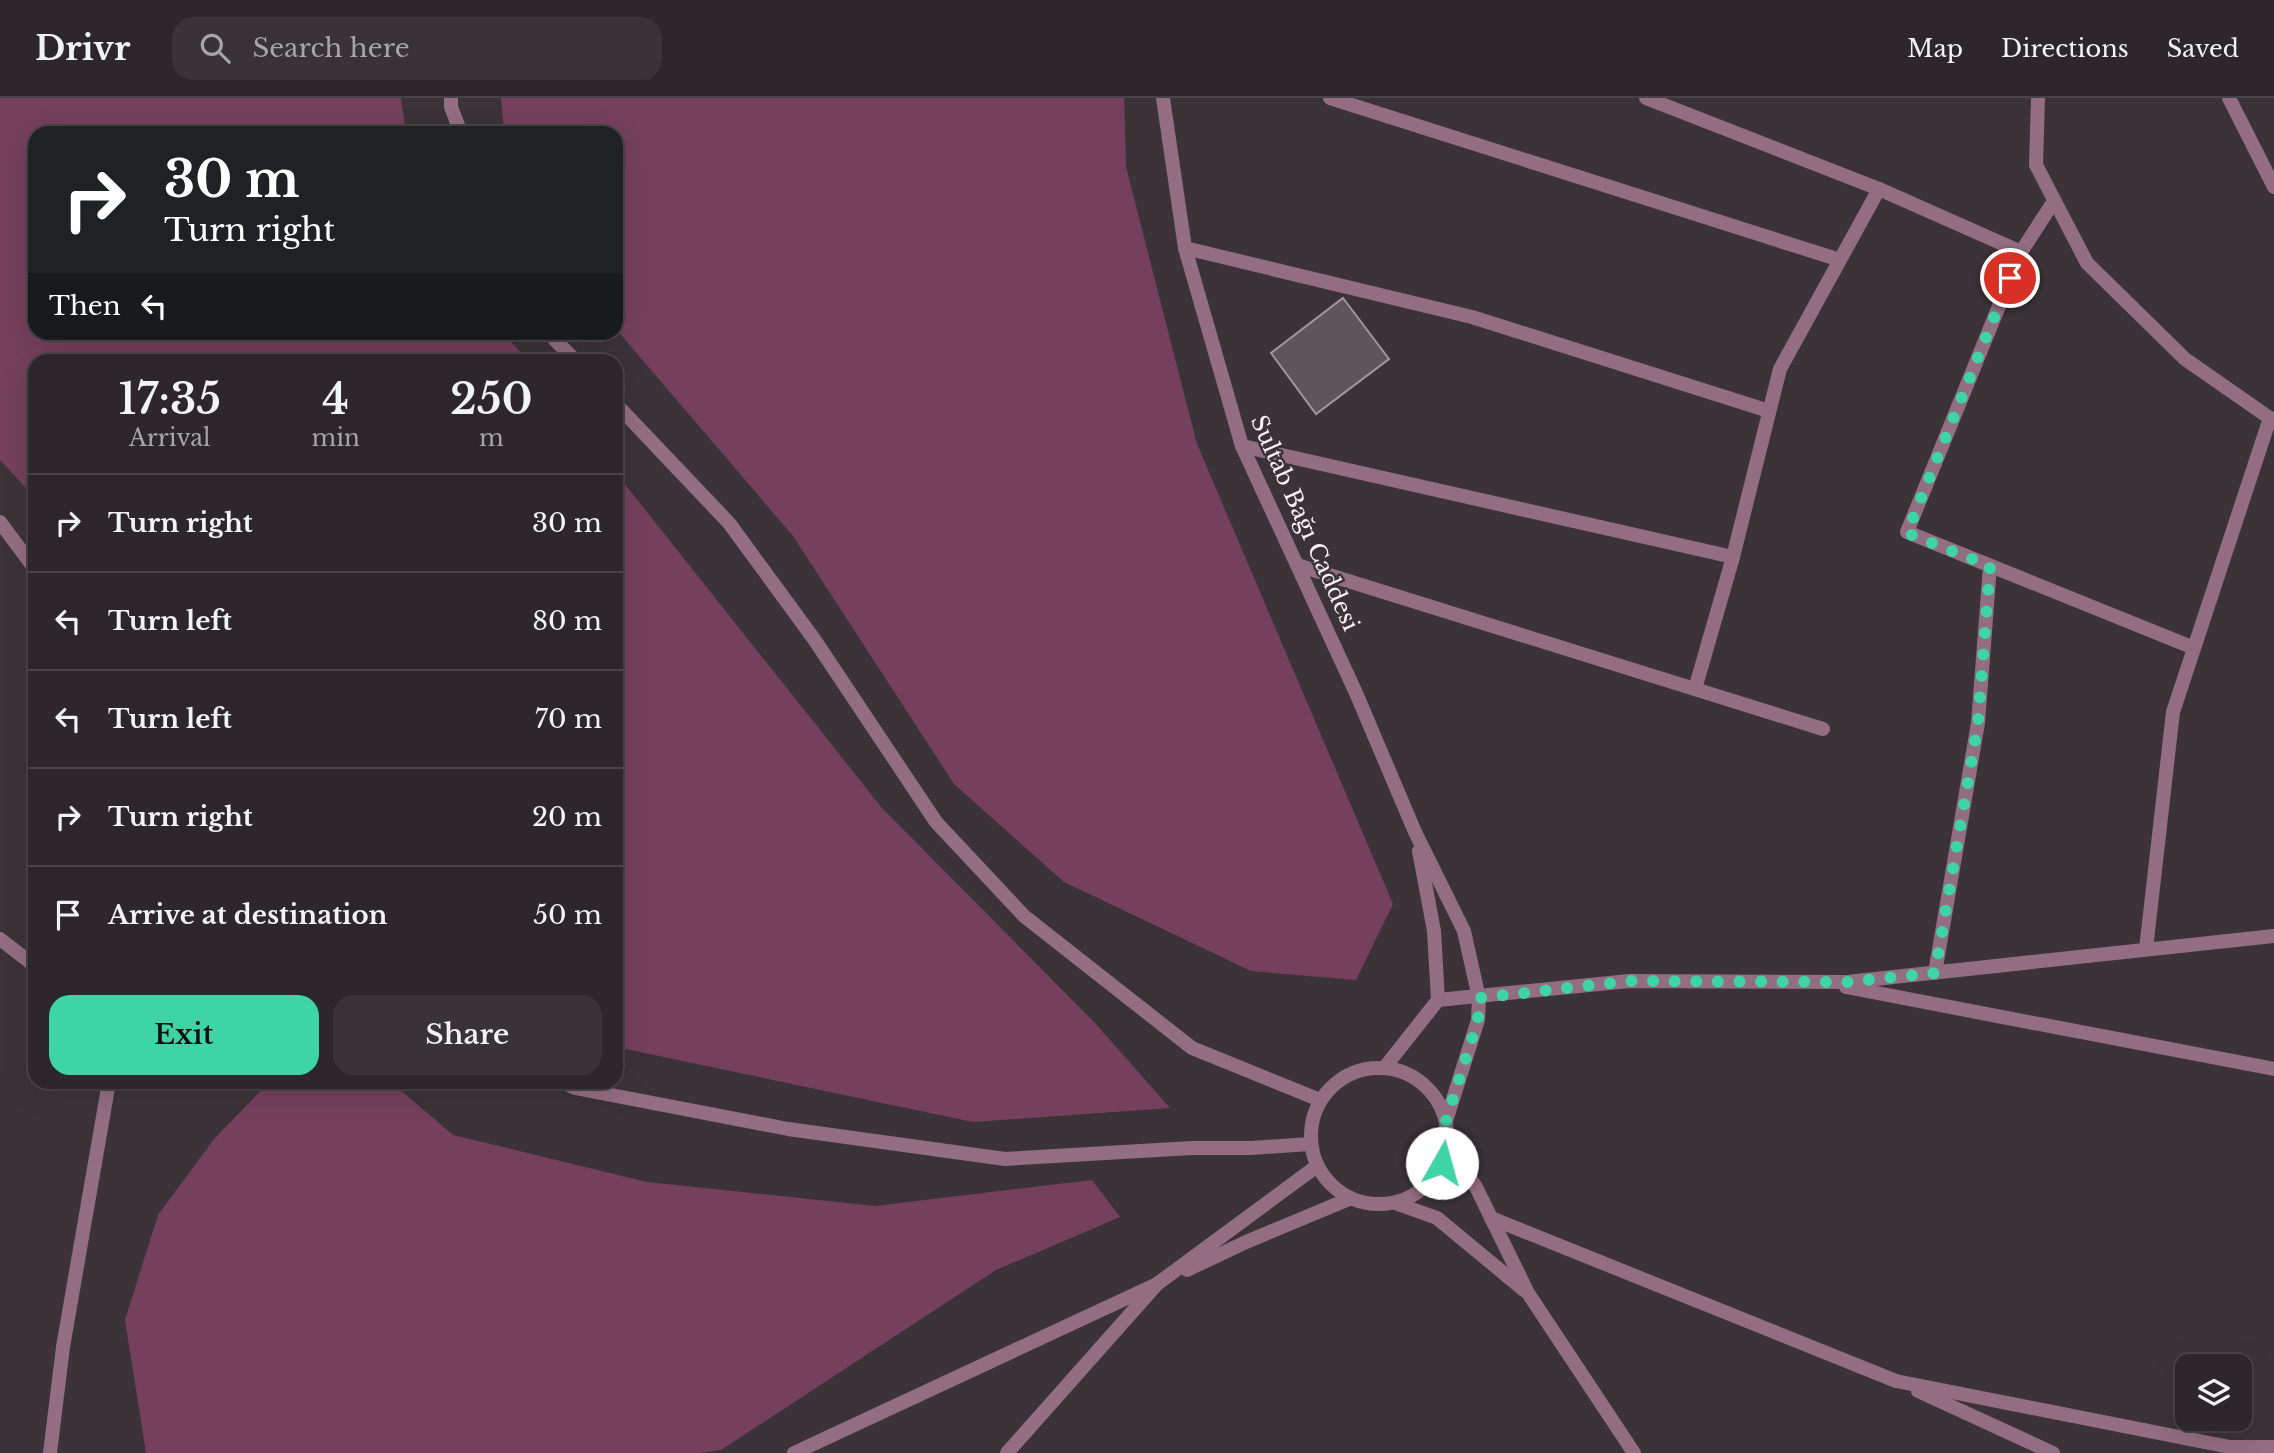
<!DOCTYPE html>
<html lang="en">
<head>
<meta charset="utf-8">
<style>
  body { margin:0; font-family:"Libre Baskerville",serif; background:#393236; color:#f1f3f6; height:100vh; display:flex; flex-direction:column; font-size:26px; white-space:nowrap }
  * { box-sizing:border-box; margin:0 }
  p { font-size:23px; color:#a7a5a8 }
  .icon { flex:none; width:38px; height:38px; fill:none; stroke:currentColor; stroke-width:2; stroke-linecap:round; stroke-linejoin:round }
  .map { position:relative; flex:1; overflow:hidden }
  .panel { position:absolute; left:28px; top:256px; width:595px; height:735px; display:flex; flex-direction:column; background:#2d262a; border-radius:21px; box-shadow:0 7px 28px #0002,0 0 0 2px #484347 }
  .panel>* { flex:none }
  .guide { position:absolute; left:28px; top:28px; width:595px; height:214px; border-radius:21px; box-shadow:0 7px 28px #0002,0 0 0 2px #484347; background:#202124; color:#fff; overflow:hidden }
  .fabs { position:absolute; left:2175px; top:1256px; display:grid; gap:14px }
  .fabs a { display:grid; place-items:center; width:77px; height:77px; border-radius:14px; background:#2d262a; box-shadow:0 7px 28px #0002,0 0 0 2px #484347; font-size:35px }
  .pin { position:absolute; display:grid; place-items:center; width:60px; height:60px; color:#fff; margin:-30px; border:4px solid #fff; border-radius:50%; box-shadow:0 2px 7px #0007 }
  .me { position:absolute; width:77px; margin:-38px; rotate:7deg; stroke-linejoin:round; filter:drop-shadow(0 0 5px #0008) }
  .turn { display:flex; align-items:center; gap:24px; height:147px; padding:0 21px; font-size:32px }
  .turn .icon { width:91px; height:91px; stroke-width:2.5 }
  .turn b { display:block; font-size:49px; line-height:60px }
  .then { display:flex; align-items:center; height:66px; padding:0 21px; background:#0003; gap:14px; font-size:26px }
  .eta { display:flex; justify-content:space-evenly; align-items:center; height:119px; text-align:center }
  .eta b { font-size:42px; font-weight:600; line-height:49px }
  .cta { display:flex; gap:14px; margin-top:auto; padding:14px 21px }
  .cta a { flex:1; height:80px; border-radius:21px; background:#3ed4a3; color:#111; font-size:28px; font-weight:600; line-height:80px; text-align:center }
  .cta a+a { background:#393236; color:#f1f3f6 }
  ul { padding:0; list-style:none }
  li { display:flex; align-items:center; gap:21px; height:98px; padding:0 21px; border-top:2px solid #484347 }
  li div { flex:1 }
  li b { display:block; font-size:26px }
  li em { font-style:normal }
  header { display:flex; align-items:center; gap:42px; box-sizing:border-box; height:98px; padding:0 35px; background:#2d262a; border-bottom:2px solid #484347 }
  header strong { font-size:33px }
  nav { display:flex; gap:38px; margin-inline-start:auto; font-size:24px }
  .search { width:490px; height:63px; background:#393236; display:flex; align-items:center; gap:18px; box-sizing:border-box; padding:0 24px; border-radius:21px; color:#a7a5a8; font-size:26px }
  .map>svg:first-child { display:block }
</style>
</head>
<body>
<header>
<strong>Drivr</strong>
<div class="search"><svg class="icon" aria-label="search" viewBox="0 0 24 24"><circle cx="10" cy="10" r="6"/><path d="M15 15l6 6"/></svg>Search here</div>
<nav><a>Map</a><a>Directions</a><a>Saved</a></nav>
</header>
<div class="map">
<svg width="2274" height="1355" viewBox="0 0 2274 1355">
  <rect width="100%" height="100%" fill="#3c3338"/>
  <!-- green -->
  <g fill="#74405d">
    <path d="M0 0H401L406 35H35V234L504 235 527 262H35V400L0 362Z"/>
    <path d="M501 0H1124L1126 69 1197 346 1393 806 1356 882 1251 873 1064 784 954 686 793 438 616 231V35H504Z"/>
    <path d="M616 375 882 710 1096 926 1170 1010 973 1024 616 949Z"/>
    <path d="M269 984H391L453 1037 647 1084 875 1108 1092 1082 1120 1119 996 1172 721 1352 700 1355H146L125 1222 158 1117 214 1041Z"/>
  </g>
  <!-- building -->
  <path fill="#5e5459" stroke="#a1969b" stroke-width="2" d="M1343 200 1389 261 1316 316 1271 255Z"/>
  <g fill="none" stroke-linecap="round" stroke-linejoin="round">
    <!-- minor -->
    <g stroke="#936d81" stroke-width="14">
      <path d="M451 0V9L461 35"/>
      <path d="M1163 0 1185 150 1242 348 1356 595 1415 734 1464 833 1479 900 1478 922 1446 1023"/>
      <path d="M1330 0 1840 162"/>
      <path d="M1646 0 1879 91 2021 154"/>
      <path d="M2038 0 2036 67 2087 165 2185 261 2274 323"/>
      <path d="M2229 0 2274 89"/>
      <path d="M2054 103 2021 154 1907 434 2194 550"/>
      <path d="M1185 150 1472 219 1769 313"/>
      <path d="M552 234 555 242 575 262"/>
      <path d="M616 306 729 425 814 541 936 724 1024 818 1192 950 1320 1002"/>
      <path d="M1242 348 1733 459"/>
      <path d="M0 424 35 471"/>
      <path d="M1297 467 1823 631"/>
      <path d="M1695 591 1733 459 1780 271 1879 91"/>
      <path d="M0 841 35 868"/>
      <path d="M2146 851 2173 614 2270 320"/>
      <path d="M1935 875 1978 625 1990 468"/>
      <path d="M1846 889 2274 971"/>
      <path d="M1438 902 1629 883 1847 884 2274 838"/>
      <path d="M1385 969 1438 902 1434 833 1419 753"/>
      <circle cx="1379" cy="1038" r="68"/>
      <path d="M563 984 575 990 788 1031 1005 1061 1192 1050H1251L1310 1046"/>
      <path d="M1447 1044 1476 1089 1528 1195 1634 1355"/>
      <path d="M1395 1105 1437 1120 1524 1192"/>
      <path d="M1491 1120 1896 1283 2230 1349H2274"/>
      <path d="M1187 1172 1246 1144 1349 1101"/>
      <path d="M1918 1293 2053 1355"/>
      <path d="M50 1355 63 1249 109 984"/>
      <path d="M1007 1355 1157 1186 1317 1068"/>
    </g>
    <!-- tertiary -->
    <path stroke="#936d81" stroke-width="14" d="M794 1355 1157 1186"/>
  </g>
  <g fill="none" stroke-linecap="round" stroke-linejoin="round">
    <!-- route -->
    <path stroke="#3ed4a3" stroke-width="12" stroke-dasharray="0 21.6" d="M1442 1065 1447 1044 1446 1023 1478 922 1479 900 1629 883 1847 884 1935 875 1978 625 1990 468 1907 435 2010 180"/>
  </g>
  <g text-anchor="middle" stroke-width="5" stroke-linejoin="round" paint-order="stroke">
    <!-- street labels -->
    <g font-size="23" fill="#f7f1f4" stroke="#3c3338">
      <text transform="translate(1305 425) rotate(66)" y="8">Sultab Bağı Caddesi</text>
    </g>
  </g>
</svg>
<div class="fabs">
<a><svg class="icon" aria-label="layers" viewBox="0 0 24 24"><path d="M12 4l9 5-9 5-9-5zM3 14l9 5 9-5"/></svg></a>
</div>
<div class="pin" style="left:2010px;top:180px;background:#d93025"><svg class="icon" aria-label="arrive" viewBox="0 0 24 24"><path d="M6 21V4h12l-3 4 3 4H6"/></svg></div>
<svg class="me" style="left:1442px;top:1065px" viewBox="-20 -20 40 40"><circle r="19" fill="#fff"/><path d="M0-13L10 11 0 6-10 11z" fill="#3ed4a3"/></svg>
<div class="guide">
<div class="turn"><svg class="icon" aria-label="right" viewBox="0 0 24 24"><path d="M7 20v-9h11M14 6l5 5-5 5"/></svg><div><b>30 m</b>Turn right</div></div>
<div class="then">Then<svg class="icon" aria-label="left" viewBox="0 0 24 24"><path d="M17 20v-9H6M10 6l-5 5 5 5"/></svg></div>
</div>
<section class="panel">
<div class="eta">
<div><b>17:35</b><p>Arrival</p></div>
<div><b>4</b><p>min</p></div>
<div><b>250</b><p>m</p></div>
</div>
<ul>
<li><svg class="icon" aria-label="right" viewBox="0 0 24 24"><path d="M7 20v-9h11M14 6l5 5-5 5"/></svg><div><b>Turn right</b></div><em>30 m</em></li>
<li><svg class="icon" aria-label="left" viewBox="0 0 24 24"><path d="M17 20v-9H6M10 6l-5 5 5 5"/></svg><div><b>Turn left</b></div><em>80 m</em></li>
<li><svg class="icon" aria-label="left" viewBox="0 0 24 24"><path d="M17 20v-9H6M10 6l-5 5 5 5"/></svg><div><b>Turn left</b></div><em>70 m</em></li>
<li><svg class="icon" aria-label="right" viewBox="0 0 24 24"><path d="M7 20v-9h11M14 6l5 5-5 5"/></svg><div><b>Turn right</b></div><em>20 m</em></li>
<li><svg class="icon" aria-label="arrive" viewBox="0 0 24 24"><path d="M6 21V4h12l-3 4 3 4H6"/></svg><div><b>Arrive at destination</b></div><em>50 m</em></li>
</ul>
<div class="cta"><a>Exit</a><a>Share</a></div>
</section>
</div>
</body>
</html>
